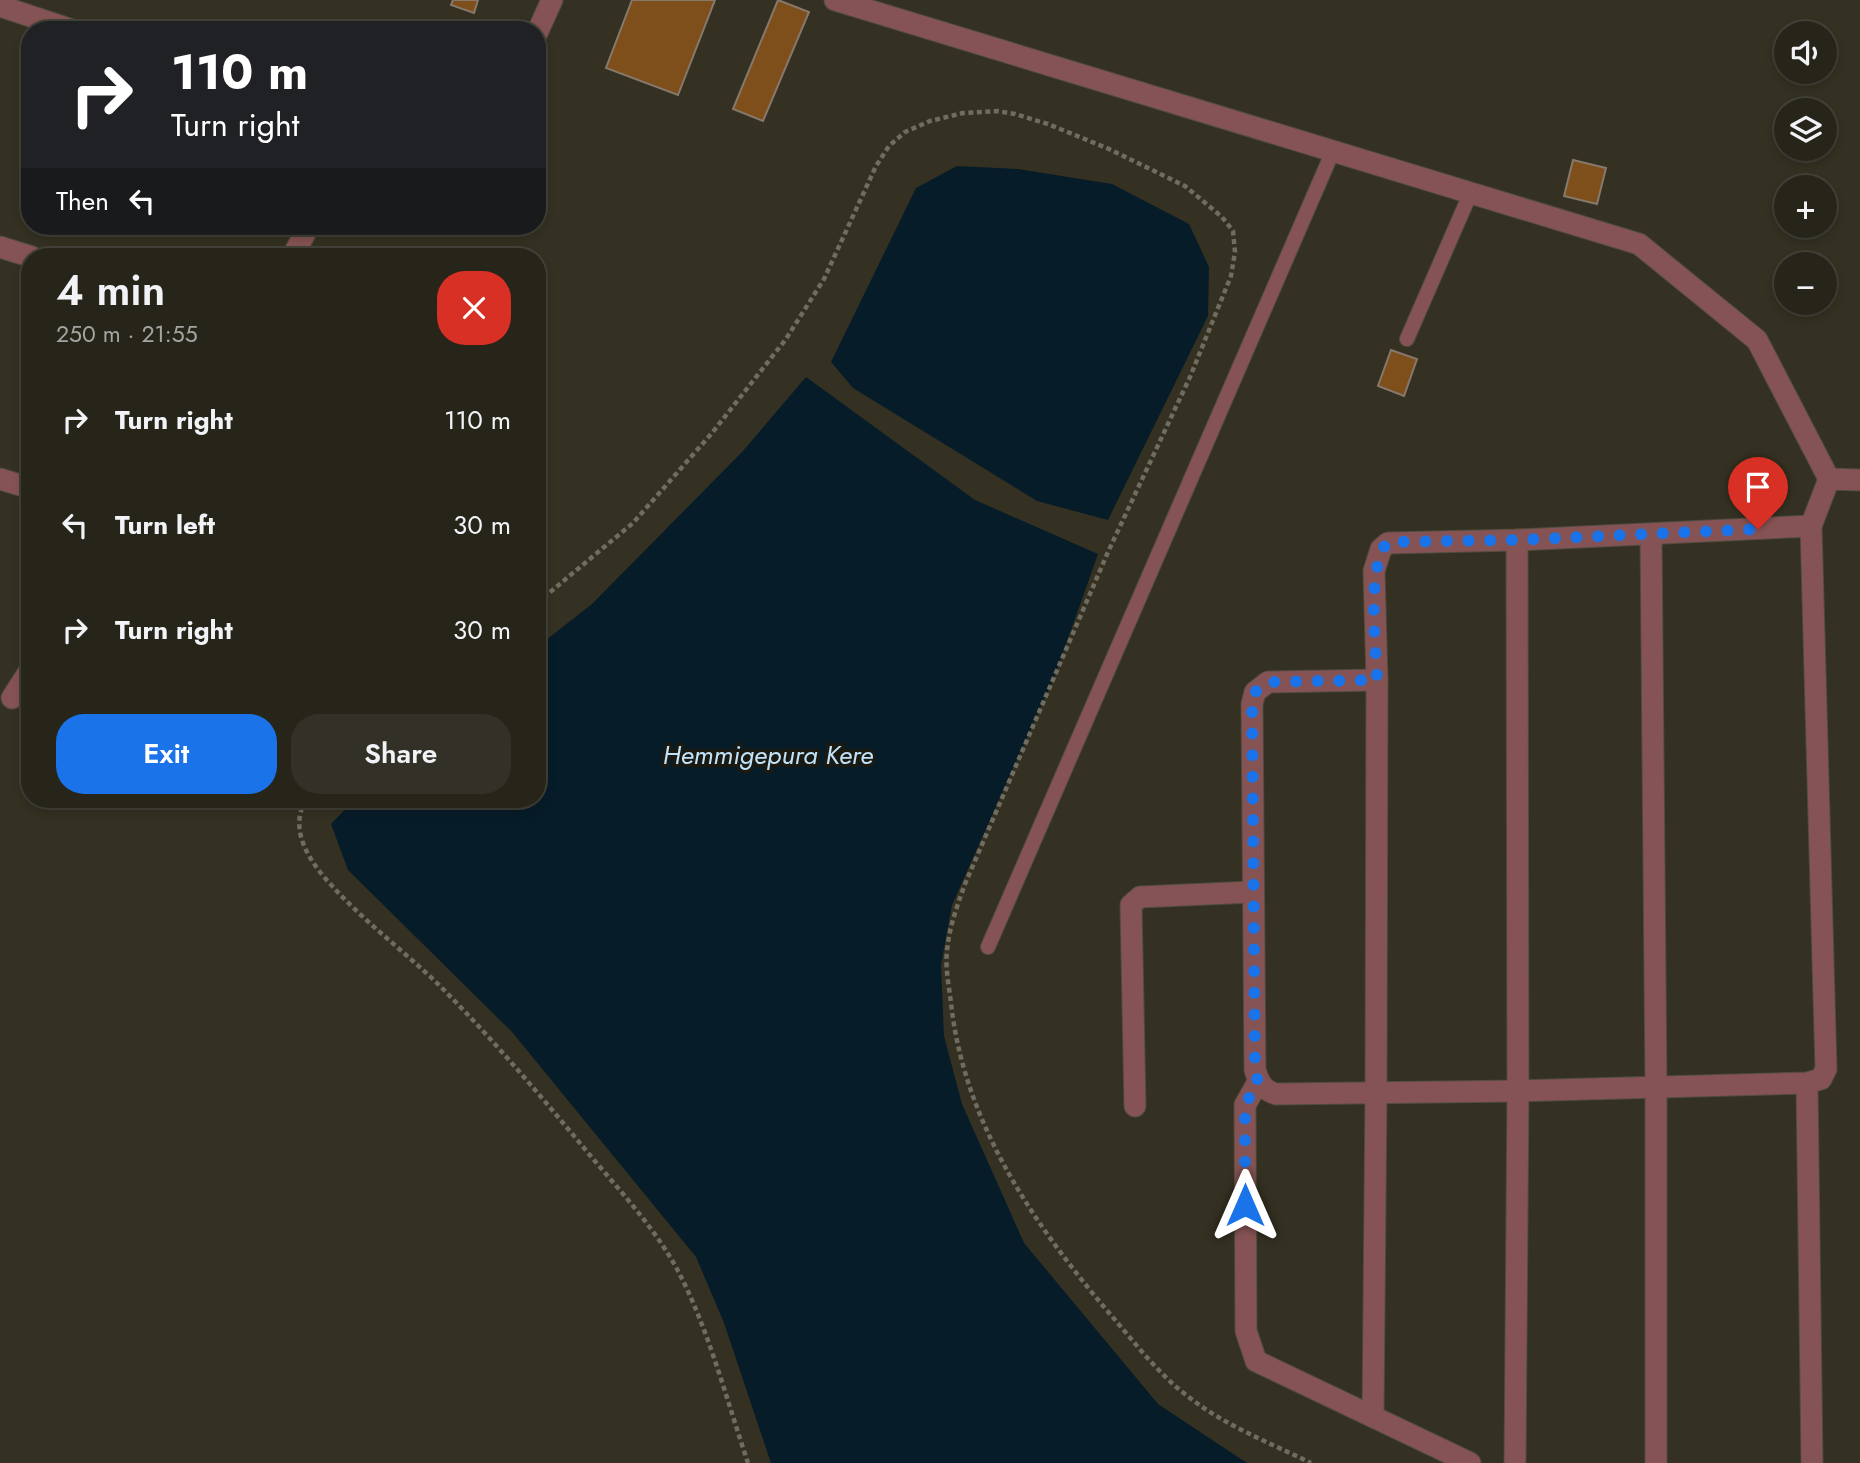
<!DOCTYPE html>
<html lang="en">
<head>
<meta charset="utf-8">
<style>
  body { margin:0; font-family:Jost,sans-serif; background:#333127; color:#f1f3f6; height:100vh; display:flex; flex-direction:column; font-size:26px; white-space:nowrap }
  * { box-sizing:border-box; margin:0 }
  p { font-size:23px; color:#a4a5a2 }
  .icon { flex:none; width:38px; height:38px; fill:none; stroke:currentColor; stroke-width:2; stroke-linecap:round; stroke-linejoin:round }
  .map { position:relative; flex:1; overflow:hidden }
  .sheet { position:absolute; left:21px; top:248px; width:525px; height:560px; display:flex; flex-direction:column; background:#27251a; border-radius:28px; box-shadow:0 4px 10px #0003,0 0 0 2px #434239 }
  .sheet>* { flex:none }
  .top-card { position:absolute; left:21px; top:21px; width:525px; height:214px; border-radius:28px; box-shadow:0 4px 10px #0003,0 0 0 2px #434239; background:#202124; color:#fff; overflow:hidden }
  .buttons { position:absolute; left:1774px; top:21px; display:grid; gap:14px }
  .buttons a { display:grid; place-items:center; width:63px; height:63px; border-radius:50%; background:#27251a; box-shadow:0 4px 10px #0003,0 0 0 2px #434239; font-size:35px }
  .pin { position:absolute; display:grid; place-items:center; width:60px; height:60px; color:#fff; margin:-72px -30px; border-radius:50% 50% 50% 0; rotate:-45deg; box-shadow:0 0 7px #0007 }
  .pin .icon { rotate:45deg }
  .me { position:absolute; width:77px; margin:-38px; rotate:0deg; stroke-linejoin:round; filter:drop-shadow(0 0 5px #0008) }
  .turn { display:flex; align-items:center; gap:24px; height:147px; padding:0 35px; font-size:32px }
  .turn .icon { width:91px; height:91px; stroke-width:2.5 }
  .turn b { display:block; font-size:49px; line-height:60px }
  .then { display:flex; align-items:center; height:66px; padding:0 35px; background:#0003; gap:14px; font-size:26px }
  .round { display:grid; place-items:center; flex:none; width:74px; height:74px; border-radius:28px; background:#333127 }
  .head { display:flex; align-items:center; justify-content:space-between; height:119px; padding:0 35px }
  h1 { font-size:42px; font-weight:600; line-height:52px }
  .cta { display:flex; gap:14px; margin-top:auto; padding:14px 35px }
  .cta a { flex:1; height:80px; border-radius:28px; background:#1a73e8; color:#fff; font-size:28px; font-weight:600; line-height:80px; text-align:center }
  .cta a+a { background:#333127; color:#f1f3f6 }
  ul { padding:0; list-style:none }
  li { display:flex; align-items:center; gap:21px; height:105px; padding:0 35px }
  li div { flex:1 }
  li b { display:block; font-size:26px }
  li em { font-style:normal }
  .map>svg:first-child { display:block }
</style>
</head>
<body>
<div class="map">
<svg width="1860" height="1463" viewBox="0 0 1860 1463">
  <rect width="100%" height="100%" fill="#343122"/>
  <!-- water -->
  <g fill="#071c29">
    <path d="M957 166 1018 169 1112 184 1189 224 1209 267 1208 316 1108 520 1037 501 853 388 831 362 916 188Z"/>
    <path d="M806 377 975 500 1098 554 1055 675 952 905 941 965 944 1036 962 1104 1024 1243 1158 1404 1247 1463H771L724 1323 696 1257 512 1032 348 870 331 824 354 800H537V647L592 604 742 452Z"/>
  </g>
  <!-- building -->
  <g fill="#7e4e1b" stroke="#86786b" stroke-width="2">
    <path d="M453 0H478L474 13 451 5Z"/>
    <path d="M632 0H715L678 95 606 68Z"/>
    <path d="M778 0 809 12 763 121 733 109Z"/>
    <path d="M1573 160 1606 168 1597 204 1564 196Z"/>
    <path d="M1391 350 1417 359 1404 396 1378 386Z"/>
  </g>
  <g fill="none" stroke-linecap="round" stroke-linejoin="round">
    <!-- service casing -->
    <g stroke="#4f4c3e" stroke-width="16">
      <g id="service">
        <path d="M1407 339 1471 192"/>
        <path d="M988 947 1333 151"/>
      </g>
    </g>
    <!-- minor casing -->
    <g stroke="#4f4c3e" stroke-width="23">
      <g id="minor">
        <path d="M0 6 72 30"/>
        <path d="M537 33 552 0"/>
        <path d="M0 247 32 257"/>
        <path d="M292 257 309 226"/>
        <path d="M0 479 30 488"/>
        <path d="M1651 535 1656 1086V1463"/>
        <path d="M1377 680 1268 682 1255 692 1252 704 1255 1070C1259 1083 1263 1090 1276 1094L1518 1091 1807 1083 1821 1079 1826 1069 1811 526 1829 479"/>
        <path d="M12 698 30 670"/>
        <path d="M1258 1082 1245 1105 1246 1331 1256 1361 1470 1463"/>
        <path d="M1807 1083 1812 1463"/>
        <path d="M1135 1106 1131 905 1140 897 1252 892"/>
        <path d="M1373 1417 1376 1093 1377 680 1374 571 1381 549 1388 543 1517 540 1811 526"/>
        <path d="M1515 1463 1518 1091 1517 540"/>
      </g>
    </g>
    <!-- tertiary casing -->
    <g stroke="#4f4c3e" stroke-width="23">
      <path id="tertiary" d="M835 0 1639 244 1757 340 1829 479 1860 480"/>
    </g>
    <!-- path -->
    <g stroke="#706d60" stroke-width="4.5" stroke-dasharray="5 3.5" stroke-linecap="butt">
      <path d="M537 603 633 523 712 433 786 339 824 279 876 166 889 146 905 132 930 121 963 113 997 111 1015 114 1048 124 1109 149 1185 186 1222 217 1233 231 1235 252 1231 276 1190 377 1108 552 965 884C957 906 949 928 947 951 945 968 949 986 951 1003 964 1123 1034 1225 1110 1314 1135 1343 1159 1375 1190 1398 1226 1426 1270 1443 1311 1463"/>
      <path d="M306 800C287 831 312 865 334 888 366 923 405 952 439 985 494 1040 544 1100 594 1160 623 1194 655 1229 677 1269 708 1327 727 1401 748 1463"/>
    </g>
    <!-- service -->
    <use href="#service" stroke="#865354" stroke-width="14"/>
    <!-- minor -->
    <use href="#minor" stroke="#865354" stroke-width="21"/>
    <!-- tertiary -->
    <use href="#tertiary" stroke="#865354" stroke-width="21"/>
  </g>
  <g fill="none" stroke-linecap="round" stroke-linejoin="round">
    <!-- route -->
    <path stroke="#1a73e8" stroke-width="12" stroke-dasharray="0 21.6" d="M1245 1205V1105L1258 1082 1255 1070 1252 704 1255 692 1268 682 1377 680C1376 648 1366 564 1388 542L1517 540 1758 529"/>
  </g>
  <g text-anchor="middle" stroke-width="7" stroke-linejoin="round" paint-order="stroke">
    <!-- water labels -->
    <g font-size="26" font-style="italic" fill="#c0e3fa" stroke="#1a1912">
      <text x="768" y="764">Hemmigepura Kere</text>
    </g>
  </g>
</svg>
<div class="buttons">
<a><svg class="icon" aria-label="sound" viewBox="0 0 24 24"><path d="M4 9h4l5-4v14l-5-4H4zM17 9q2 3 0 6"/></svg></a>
<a><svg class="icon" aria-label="layers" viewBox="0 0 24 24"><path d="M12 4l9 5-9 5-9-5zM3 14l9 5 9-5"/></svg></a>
<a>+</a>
<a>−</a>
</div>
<div class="pin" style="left:1758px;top:529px;background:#d93025"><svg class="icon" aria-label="arrive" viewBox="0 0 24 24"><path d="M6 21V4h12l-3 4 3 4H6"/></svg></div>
<svg class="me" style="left:1245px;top:1205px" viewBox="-20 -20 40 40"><path d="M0-17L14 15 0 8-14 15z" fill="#1a73e8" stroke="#fff" stroke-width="4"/></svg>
<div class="top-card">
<div class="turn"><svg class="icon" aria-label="right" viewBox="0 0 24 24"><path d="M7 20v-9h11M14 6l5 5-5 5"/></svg><div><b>110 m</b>Turn right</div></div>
<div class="then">Then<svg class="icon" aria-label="left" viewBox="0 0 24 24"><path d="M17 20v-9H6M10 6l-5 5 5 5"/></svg></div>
</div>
<section class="sheet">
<div class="head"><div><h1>4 min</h1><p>250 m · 21:55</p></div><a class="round" style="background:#d93025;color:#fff"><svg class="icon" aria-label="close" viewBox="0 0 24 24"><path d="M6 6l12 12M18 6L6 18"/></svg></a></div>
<ul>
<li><svg class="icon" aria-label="right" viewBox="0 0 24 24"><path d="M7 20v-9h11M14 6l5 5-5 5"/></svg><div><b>Turn right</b></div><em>110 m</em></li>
<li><svg class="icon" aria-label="left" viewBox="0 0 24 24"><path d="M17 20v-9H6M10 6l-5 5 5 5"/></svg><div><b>Turn left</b></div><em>30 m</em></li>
<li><svg class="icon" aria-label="right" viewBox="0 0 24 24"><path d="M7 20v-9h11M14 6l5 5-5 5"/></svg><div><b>Turn right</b></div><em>30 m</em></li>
</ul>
<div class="cta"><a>Exit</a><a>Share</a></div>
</section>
</div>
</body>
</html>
